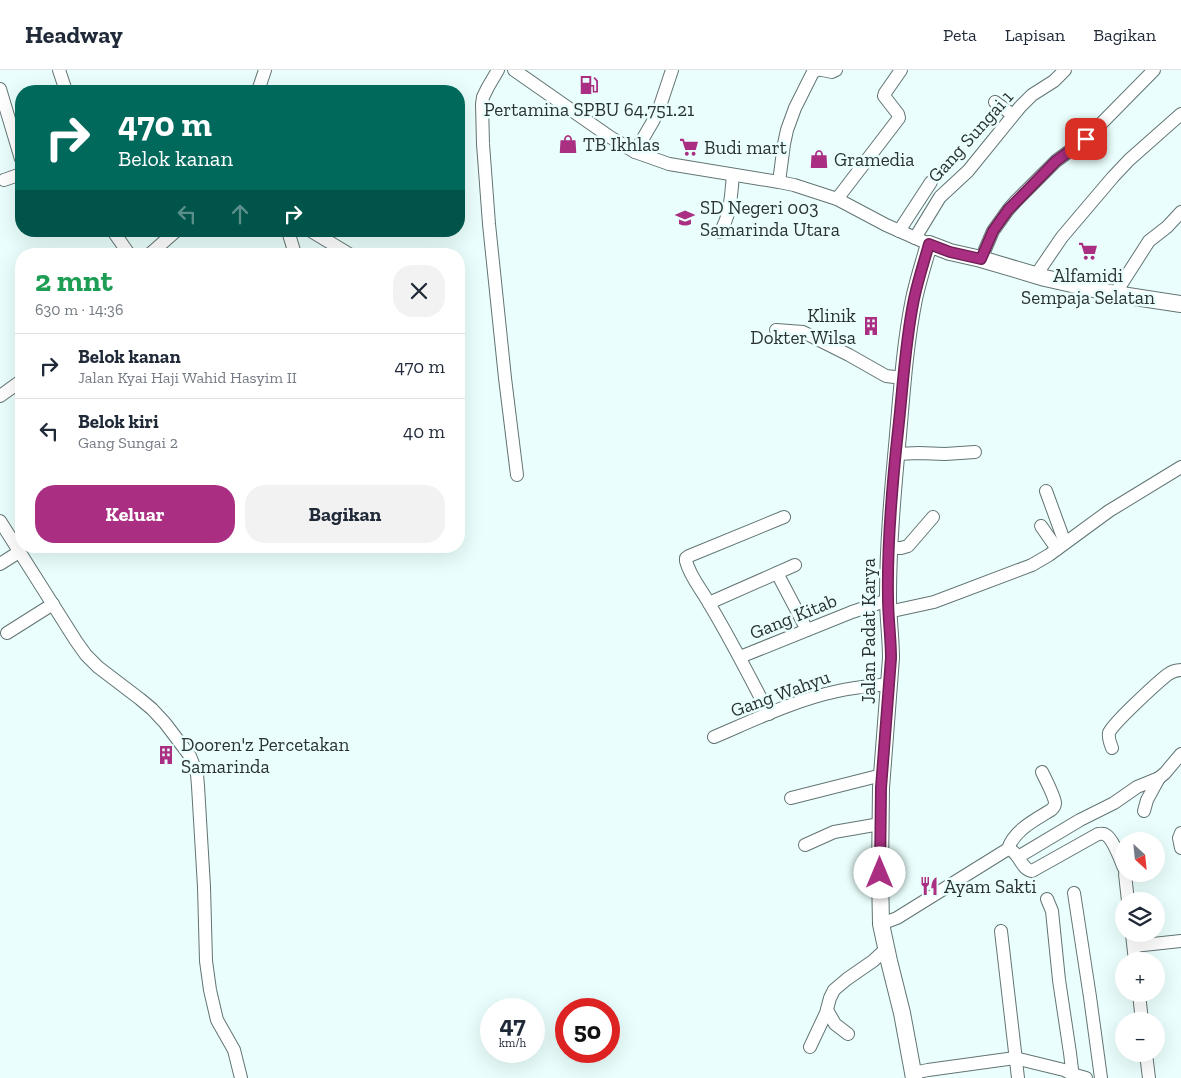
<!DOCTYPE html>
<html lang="id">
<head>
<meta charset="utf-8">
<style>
  body { margin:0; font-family:"Zilla Slab",serif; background:#f2f2f3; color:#1f2937; height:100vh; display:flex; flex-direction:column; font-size:19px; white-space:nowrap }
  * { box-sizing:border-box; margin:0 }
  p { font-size:16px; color:#747a83 }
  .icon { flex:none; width:28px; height:28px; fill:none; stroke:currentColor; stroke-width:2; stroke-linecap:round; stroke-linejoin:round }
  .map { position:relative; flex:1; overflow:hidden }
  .sheet { position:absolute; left:15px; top:178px; width:450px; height:305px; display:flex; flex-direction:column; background:#fff; border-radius:20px; box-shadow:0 5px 20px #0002 }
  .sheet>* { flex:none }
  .top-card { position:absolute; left:15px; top:15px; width:450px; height:152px; border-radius:20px; box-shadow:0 5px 20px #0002; background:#00695c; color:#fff; overflow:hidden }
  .needle { width:32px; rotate:153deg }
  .buttons { position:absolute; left:1115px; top:762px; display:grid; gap:10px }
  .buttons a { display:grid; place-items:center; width:50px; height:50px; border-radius:50%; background:#fff; box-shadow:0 5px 20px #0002; font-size:25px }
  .speed { position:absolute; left:480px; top:928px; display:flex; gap:10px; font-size:25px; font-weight:700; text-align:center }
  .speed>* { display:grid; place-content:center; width:65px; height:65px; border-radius:50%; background:#fff; box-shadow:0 5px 20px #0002; line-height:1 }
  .speed small { font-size:12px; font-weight:400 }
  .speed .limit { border:8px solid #d22; background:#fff; color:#111 }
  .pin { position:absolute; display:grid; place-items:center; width:42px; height:42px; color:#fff; margin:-21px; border-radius:10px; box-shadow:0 2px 8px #0006 }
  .me { position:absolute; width:55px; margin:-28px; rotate:0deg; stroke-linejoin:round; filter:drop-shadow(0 0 4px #0008) }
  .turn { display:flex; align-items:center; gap:18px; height:105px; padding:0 20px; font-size:22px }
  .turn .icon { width:65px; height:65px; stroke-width:2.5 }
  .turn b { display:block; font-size:35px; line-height:42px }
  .lanes { display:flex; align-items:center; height:48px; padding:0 20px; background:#0003; justify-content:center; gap:25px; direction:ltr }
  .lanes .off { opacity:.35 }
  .round { display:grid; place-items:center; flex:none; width:52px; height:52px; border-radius:20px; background:#f2f2f3 }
  .headline { display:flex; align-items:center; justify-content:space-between; height:85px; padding:0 20px }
  h1 { font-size:30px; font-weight:800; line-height:38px; color:#1e9e55 }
  .action { display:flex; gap:10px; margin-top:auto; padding:10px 20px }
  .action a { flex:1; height:58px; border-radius:20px; background:#aa2f82; color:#fff; font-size:20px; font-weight:800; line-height:58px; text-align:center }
  .action a+a { background:#f2f2f3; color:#1f2937 }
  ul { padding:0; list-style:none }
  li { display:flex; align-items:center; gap:15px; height:65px; padding:0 20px; border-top:1px solid #e0e1e3 }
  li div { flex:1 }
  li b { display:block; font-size:19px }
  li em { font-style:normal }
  header { display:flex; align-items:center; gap:30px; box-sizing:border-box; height:70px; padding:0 25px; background:#fff; border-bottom:1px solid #e0e1e3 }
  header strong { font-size:24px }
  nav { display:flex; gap:28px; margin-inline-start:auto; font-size:18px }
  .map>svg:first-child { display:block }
</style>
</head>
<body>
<header>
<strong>Headway</strong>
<nav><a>Peta</a><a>Lapisan</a><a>Bagikan</a></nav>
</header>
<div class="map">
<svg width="1181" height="1008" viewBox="0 0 1181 1008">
  <rect width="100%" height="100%" fill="#eafffd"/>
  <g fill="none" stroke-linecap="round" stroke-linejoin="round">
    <!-- minor casing -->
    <g stroke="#627473" stroke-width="14">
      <g id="minor">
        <path d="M59 0 66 21"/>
        <path d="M498 0 488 17 483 27 482 34 483 74 489 154 505 308 517 405"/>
        <path d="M514 0 610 67 635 82 669 94 779 112 794 115 837 129 886 155 929 174"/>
        <path d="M822 0 832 2 836 0"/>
        <path d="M0 19 21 89"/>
        <path d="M258 21 265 0"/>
        <path d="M995 32 1013 45"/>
        <path d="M635 82 652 53 659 39 672 0"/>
        <path d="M4 110 21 104"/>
        <path d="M779 112 784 74 787 60 795 38 813 2 818 0"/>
        <path d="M837 129 899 48 898 44 884 26 885 23 901 0"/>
        <path d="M113 161 129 184"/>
        <path d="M288 161 295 184"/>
        <path d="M311 161 349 184"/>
        <path d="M899 161 931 112"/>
        <path d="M720 162C731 145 731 124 733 105"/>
        <path d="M915 168 940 127 968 101 1020 37 1032 25 1054 11 1065 0"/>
        <path d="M150 184 176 161"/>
        <path d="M981 189 993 161 1008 140 1016 131 1056 91 1086 69 1154 0"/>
        <path d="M1036 205 1062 167 1113 107 1129 90 1181 44"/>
        <path d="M1115 224 1149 171 1167 157 1181 142"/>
        <path d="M776 260 803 262 849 285 886 306 903 308"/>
        <path d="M0 326 21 311"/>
        <path d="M896 384 919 383 945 384 975 382"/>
        <path d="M1046 421 1065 473"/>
        <path d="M0 451 76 571 86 585 98 597 140 629 152 639 165 653 190 686 197 704 198 716 204 817 206 891 210 920 217 950 234 980 241 1008"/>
        <path d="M1041 456 1057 479"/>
        <path d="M888 478H901L908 476 933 447"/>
        <path d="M0 494 19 482"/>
        <path d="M777 503 807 560"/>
        <path d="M709 533 795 495"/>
        <path d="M888 542 934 532 1032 495 1049 485 1109 441 1181 397"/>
        <path d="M7 563 53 534"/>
        <path d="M740 587 852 542 888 530"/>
        <path d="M769 644C750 607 731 570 710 535 702 520 690 507 686 491V488L689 486 784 447"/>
        <path d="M714 667C754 650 795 630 838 621 855 617 872 616 889 614"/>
        <path d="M1112 678C1110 673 1108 668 1109 663 1112 654 1157 613 1167 605 1171 602 1176 600 1181 600"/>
        <path d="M791 728 882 705"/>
        <path d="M1144 741 1147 730 1159 708"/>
        <path d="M1181 763 1179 768 1181 778"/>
        <path d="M805 775 834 762 880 754"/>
        <path d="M1008 779C1014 760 1035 750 1051 740 1053 738 1055 737 1055 733 1055 728 1045 708 1042 702"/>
        <path d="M1018 787 1080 750 1114 733 1137 717 1159 708 1165 703 1181 684"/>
        <path d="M1125 804 1128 831"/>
        <path d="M1074 823 1090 927 1101 1008"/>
        <path d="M1047 829 1052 841 1059 910 1070 983 1073 1008"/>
        <path d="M881 854 897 848 1008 779C1020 782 1020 799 1032 801L1098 764C1102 764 1103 763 1106 765 1113 769 1121 791 1124 798"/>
        <path d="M1001 861 1018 1008"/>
        <path d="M1132 864 1135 891"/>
        <path d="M1134 876 1181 871"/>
        <path d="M1139 924 1142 951"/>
        <path d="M827 940 835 954 848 964"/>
        <path d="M810 977 826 943 830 928 834 920 847 909 873 891 886 879"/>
        <path d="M1146 984 1149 1008"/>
        <path d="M913 1003 928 1000 1015 988 1064 1000 1072 1004 1086 1008"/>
      </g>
    </g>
    <!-- major casing -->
    <g stroke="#627473" stroke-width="18">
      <path id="major" d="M914 1008 902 943 889 891 881 854 880 803 881 718 891 588C891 568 888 548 888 527 888 473 893 419 898 365 902 319 905 274 914 229 918 210 924 192 929 174L950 182 981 189 1045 208 1076 215 1115 224 1181 234"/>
    </g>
    <!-- minor -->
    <use href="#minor" stroke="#fff" stroke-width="12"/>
    <!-- major -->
    <use href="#major" stroke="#fff" stroke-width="16"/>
  </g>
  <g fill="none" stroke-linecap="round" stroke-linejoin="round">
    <!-- route casing -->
    <g stroke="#6e1f54" stroke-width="12">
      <path id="route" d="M880 803 881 718 891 588C891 568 888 548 888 527 887 472 892 416 898 361 903 317 905 272 914 229 918 210 924 192 929 174L950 182 981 189 993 161 1008 140 1056 91 1086 69"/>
    </g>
    <!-- route -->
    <use href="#route" stroke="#aa2f82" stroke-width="9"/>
  </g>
  <!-- icons -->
  <defs>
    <g id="fuel-bare" transform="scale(1.5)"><path d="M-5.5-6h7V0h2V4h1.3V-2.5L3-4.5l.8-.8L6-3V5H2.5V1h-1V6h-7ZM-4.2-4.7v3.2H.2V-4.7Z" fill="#aa2f82" stroke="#eafffd" stroke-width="2.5" paint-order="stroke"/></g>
    <g id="shop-bare" transform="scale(1.5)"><path d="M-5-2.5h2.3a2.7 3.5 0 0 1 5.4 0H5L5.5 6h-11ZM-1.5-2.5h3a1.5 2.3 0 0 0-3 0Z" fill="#aa2f82" stroke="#eafffd" stroke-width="2.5" paint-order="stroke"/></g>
    <g id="supermarket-bare" transform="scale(1.5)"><path d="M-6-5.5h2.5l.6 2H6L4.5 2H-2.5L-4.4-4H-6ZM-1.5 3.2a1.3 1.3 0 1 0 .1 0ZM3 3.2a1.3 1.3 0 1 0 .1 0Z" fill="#aa2f82" stroke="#eafffd" stroke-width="2.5" paint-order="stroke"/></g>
    <g id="school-bare" transform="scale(1.5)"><path d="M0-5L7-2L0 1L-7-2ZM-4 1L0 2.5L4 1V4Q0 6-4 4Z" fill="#aa2f82" stroke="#eafffd" stroke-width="2.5" paint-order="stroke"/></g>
    <g id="building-bare" transform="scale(1.5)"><path d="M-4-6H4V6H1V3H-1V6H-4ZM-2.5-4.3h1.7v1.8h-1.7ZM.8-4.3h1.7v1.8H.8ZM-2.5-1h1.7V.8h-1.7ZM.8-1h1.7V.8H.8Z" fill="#aa2f82" stroke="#eafffd" stroke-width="2.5" paint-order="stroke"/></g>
    <g id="restaurant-bare" transform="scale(1.5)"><path d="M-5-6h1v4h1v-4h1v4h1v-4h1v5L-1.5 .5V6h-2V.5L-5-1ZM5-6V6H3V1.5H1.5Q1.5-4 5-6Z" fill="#aa2f82" stroke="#eafffd" stroke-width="2.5" paint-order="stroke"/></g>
  </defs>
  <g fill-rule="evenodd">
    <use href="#fuel-bare" x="589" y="15"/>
    <use href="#shop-bare" x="568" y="74"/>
    <use href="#supermarket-bare" x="689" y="77"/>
    <use href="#shop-bare" x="819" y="89"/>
    <use href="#school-bare" x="685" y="148"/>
    <use href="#supermarket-bare" x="1088" y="181"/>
    <use href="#building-bare" x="871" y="256"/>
    <use href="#building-bare" x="166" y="685"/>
    <use href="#restaurant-bare" x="929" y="816"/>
  </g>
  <g text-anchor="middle" stroke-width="5" stroke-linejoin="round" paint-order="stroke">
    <!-- poi labels -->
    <g font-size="19" fill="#2b3332" stroke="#eafffd" text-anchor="start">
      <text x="589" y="46" text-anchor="middle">Pertamina SPBU 64.751.21</text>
      <text x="583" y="81">TB Ikhlas</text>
      <text x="704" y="84">Budi mart</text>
      <text x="834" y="96">Gramedia</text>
      <text x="700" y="144">SD Negeri 003<tspan x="700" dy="22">Samarinda Utara</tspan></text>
      <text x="1088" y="212" text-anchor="middle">Alfamidi<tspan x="1088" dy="22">Sempaja Selatan</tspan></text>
      <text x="856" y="252" text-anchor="end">Klinik<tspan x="856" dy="22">Dokter Wilsa</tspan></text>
      <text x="181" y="681">Dooren'z Percetakan<tspan x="181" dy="22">Samarinda</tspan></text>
      <text x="944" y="823">Ayam Sakti</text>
    </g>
    <!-- street labels -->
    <g font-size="19" fill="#2b3332" stroke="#eafffd">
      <text transform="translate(970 66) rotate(-48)" y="7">Gang Sungai 1</text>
      <text transform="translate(793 546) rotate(-22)" y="7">Gang Kitab</text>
      <text transform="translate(868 561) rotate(-90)" y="7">Jalan Padat Karya</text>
      <text transform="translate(780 623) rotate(-20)" y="7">Gang Wahyu</text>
    </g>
  </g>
</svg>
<div class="buttons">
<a><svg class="needle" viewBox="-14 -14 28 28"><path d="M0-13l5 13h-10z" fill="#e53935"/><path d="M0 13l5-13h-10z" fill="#747a83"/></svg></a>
<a><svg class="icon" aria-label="layers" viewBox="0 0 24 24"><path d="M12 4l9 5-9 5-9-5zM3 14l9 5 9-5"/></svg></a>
<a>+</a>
<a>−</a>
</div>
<div class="speed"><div>47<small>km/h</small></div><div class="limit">50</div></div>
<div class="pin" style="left:1086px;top:69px;background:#d93025"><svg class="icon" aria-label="arrive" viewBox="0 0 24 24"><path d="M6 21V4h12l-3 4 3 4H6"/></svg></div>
<svg class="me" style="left:880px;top:803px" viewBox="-20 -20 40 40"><circle r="19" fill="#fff"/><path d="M0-13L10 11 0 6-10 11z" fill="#aa2f82"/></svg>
<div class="top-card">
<div class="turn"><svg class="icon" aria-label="right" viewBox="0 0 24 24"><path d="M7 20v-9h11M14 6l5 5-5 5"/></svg><div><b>470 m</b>Belok kanan</div></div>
<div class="lanes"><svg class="icon off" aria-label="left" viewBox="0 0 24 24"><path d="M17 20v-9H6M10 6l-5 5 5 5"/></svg><svg class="icon off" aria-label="ahead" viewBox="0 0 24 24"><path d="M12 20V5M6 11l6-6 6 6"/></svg><svg class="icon" aria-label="right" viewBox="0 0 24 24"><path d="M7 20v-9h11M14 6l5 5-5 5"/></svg></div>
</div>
<section class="sheet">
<div class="headline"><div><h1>2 mnt</h1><p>630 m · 14:36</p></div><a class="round"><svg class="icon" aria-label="close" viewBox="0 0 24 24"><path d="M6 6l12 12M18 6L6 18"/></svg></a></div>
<ul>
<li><svg class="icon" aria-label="right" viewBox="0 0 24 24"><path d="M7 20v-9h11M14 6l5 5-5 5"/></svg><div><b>Belok kanan</b><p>Jalan Kyai Haji Wahid Hasyim II</p></div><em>470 m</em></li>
<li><svg class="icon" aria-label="left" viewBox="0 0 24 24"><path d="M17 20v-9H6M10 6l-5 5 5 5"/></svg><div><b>Belok kiri</b><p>Gang Sungai 2</p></div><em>40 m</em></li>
</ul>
<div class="action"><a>Keluar</a><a>Bagikan</a></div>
</section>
</div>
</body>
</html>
